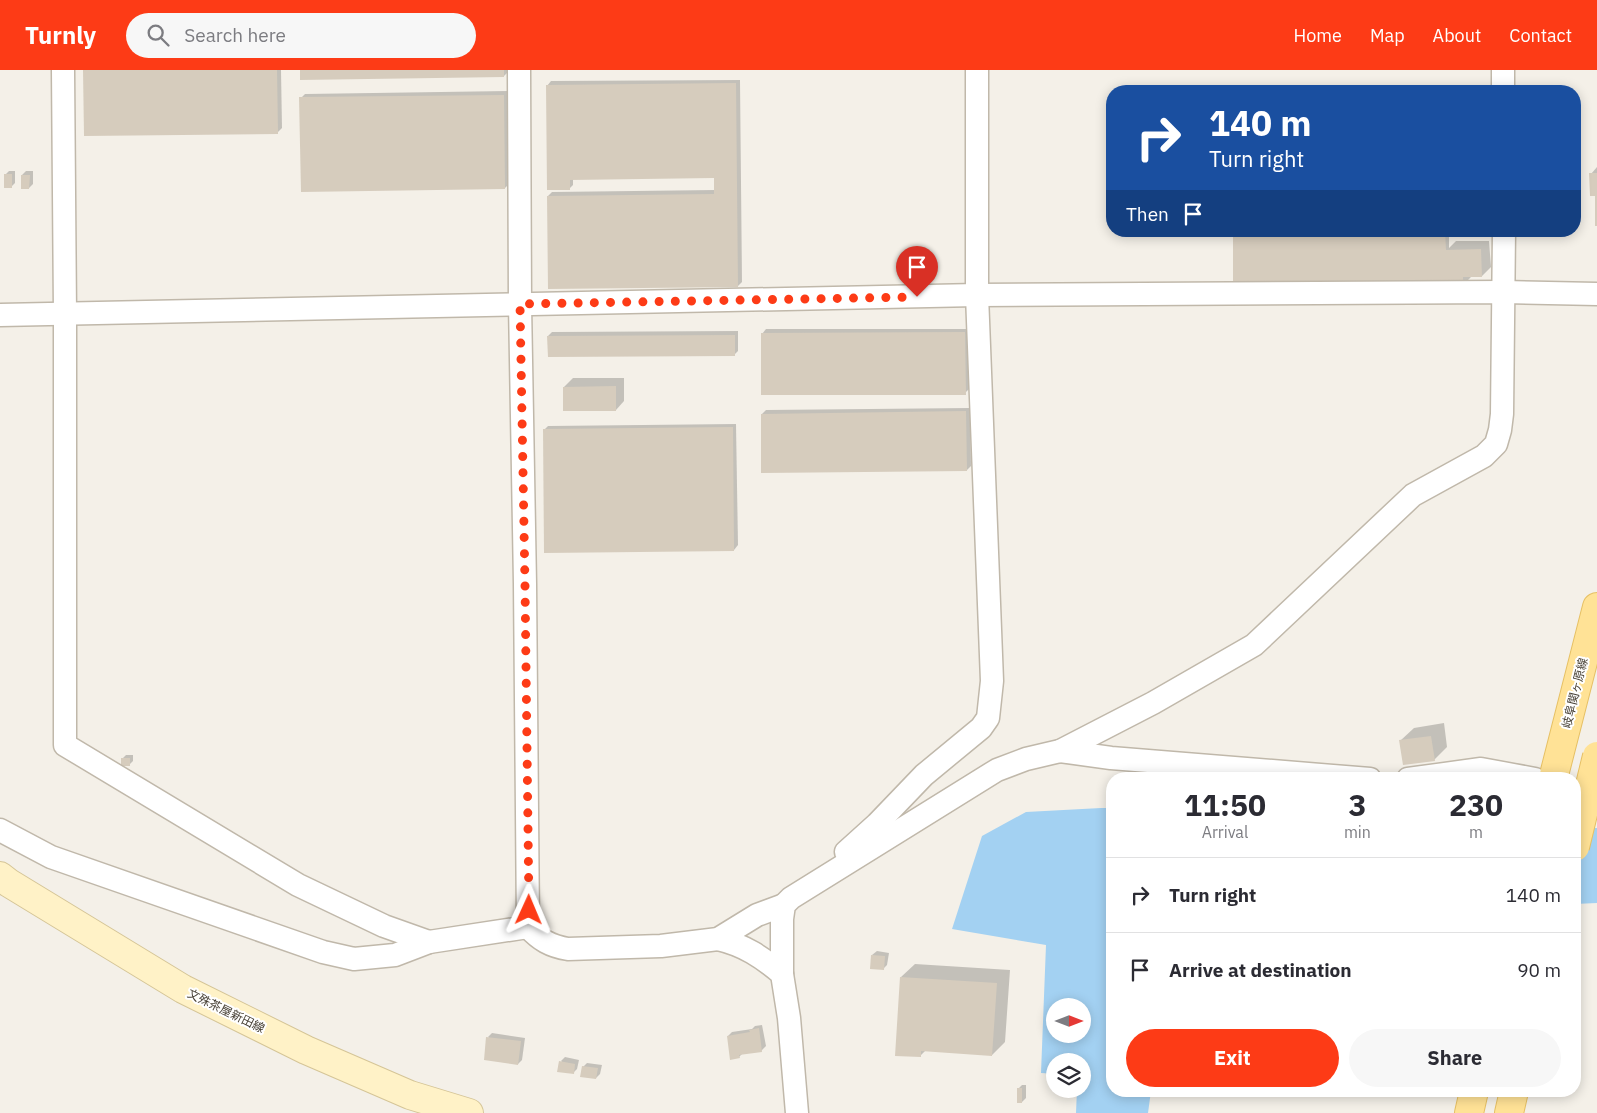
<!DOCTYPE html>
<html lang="en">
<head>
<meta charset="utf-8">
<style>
  body { margin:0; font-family:"IBM Plex Sans","Noto Sans JP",sans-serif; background:#f7f7f7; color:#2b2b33; height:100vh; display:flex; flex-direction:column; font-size:19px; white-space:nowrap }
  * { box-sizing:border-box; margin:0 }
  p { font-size:16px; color:#7c7c81 }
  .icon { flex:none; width:28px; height:28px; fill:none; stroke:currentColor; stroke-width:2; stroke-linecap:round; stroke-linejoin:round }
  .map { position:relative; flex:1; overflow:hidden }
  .side { position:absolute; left:1106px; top:702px; width:475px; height:325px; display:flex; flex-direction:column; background:#fff; border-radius:20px; box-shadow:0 2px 12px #0003 }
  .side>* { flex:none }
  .top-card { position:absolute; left:1106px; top:15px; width:475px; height:152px; border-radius:20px; box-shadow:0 2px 12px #0003; background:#1a4fa0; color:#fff; overflow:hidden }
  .needle { width:32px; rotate:90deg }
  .buttons { position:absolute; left:1046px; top:928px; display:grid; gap:10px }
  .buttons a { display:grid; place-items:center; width:45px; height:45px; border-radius:50%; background:#fff; box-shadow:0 2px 12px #0003; font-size:25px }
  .pin { position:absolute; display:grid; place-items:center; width:42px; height:42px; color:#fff; margin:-51px -21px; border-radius:50% 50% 50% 0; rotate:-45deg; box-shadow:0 0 5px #0007 }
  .pin .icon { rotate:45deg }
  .me { position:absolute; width:55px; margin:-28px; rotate:1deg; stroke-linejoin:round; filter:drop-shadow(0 0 4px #0008) }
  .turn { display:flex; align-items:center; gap:18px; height:105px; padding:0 20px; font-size:22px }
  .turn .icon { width:65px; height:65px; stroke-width:2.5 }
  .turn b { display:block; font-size:35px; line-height:42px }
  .then { display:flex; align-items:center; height:48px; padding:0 20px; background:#0003; gap:10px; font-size:19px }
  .eta { display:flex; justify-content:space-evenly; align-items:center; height:85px; text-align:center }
  .eta b { font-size:30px; font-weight:800; line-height:35px }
  .button { display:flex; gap:10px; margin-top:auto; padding:10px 20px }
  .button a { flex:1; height:58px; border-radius:30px; background:#fd3b16; color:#fff; font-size:20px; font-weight:800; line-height:58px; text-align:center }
  .button a+a { background:#f7f7f7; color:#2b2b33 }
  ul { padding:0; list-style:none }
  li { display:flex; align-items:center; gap:15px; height:75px; padding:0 20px; border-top:1px solid #e1e1e2 }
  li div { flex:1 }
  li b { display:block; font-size:19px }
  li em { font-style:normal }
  header { display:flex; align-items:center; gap:30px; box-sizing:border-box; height:70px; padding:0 25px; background:#fd3b16; color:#fff }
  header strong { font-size:24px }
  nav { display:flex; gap:28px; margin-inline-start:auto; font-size:18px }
  .search { width:350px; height:45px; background:#f7f7f7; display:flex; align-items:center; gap:12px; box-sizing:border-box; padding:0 18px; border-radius:28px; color:#7c7c81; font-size:19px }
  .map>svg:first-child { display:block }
</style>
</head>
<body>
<header>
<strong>Turnly</strong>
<div class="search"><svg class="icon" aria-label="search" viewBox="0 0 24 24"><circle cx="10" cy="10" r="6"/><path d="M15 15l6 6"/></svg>Search here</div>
<nav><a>Home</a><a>Map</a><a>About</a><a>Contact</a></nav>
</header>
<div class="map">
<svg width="1597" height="1043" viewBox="0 0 1597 1043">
  <rect width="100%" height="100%" fill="#f4f0e8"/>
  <!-- water -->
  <g fill="#a3d1f2" fill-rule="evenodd">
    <path d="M1101 738H1112V1021H1151L1148 1043H1076L1077 1019H1082V991H1055V1004L1041 1003 1046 875 952 859 982 766 1026 742ZM1055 936H1082V964H1055Z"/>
    <path d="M1575 758H1597V833L1575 834Z"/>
  </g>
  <!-- shadow -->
  <g fill="#0003">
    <path d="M84 0H281L282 58 278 62Z"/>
    <path d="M301 0H508V2L504 6Z"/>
    <path d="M740 10 742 212 738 216 548 126 552 122 715 120V107L573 108V115L569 119 547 16 551 11Z"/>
    <path d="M508 21 509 114 505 118 301 28 305 24Z"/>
    <path d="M1597 97V155L1596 124 1591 104Z"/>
    <path d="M9 101H15V113L11 117 5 105Z"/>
    <path d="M26 101H33V114L29 118 22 105Z"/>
    <path d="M1234 161H1449V178L1456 171H1489L1491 197 1482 206 1471 207 1462 216Z"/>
    <path d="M766 259H969V319L965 323 762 264Z"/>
    <path d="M738 261V281L734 285 548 266 552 262Z"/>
    <path d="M573 308H624V331L616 340 564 317Z"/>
    <path d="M970 338 971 396 967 400 762 344 766 340Z"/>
    <path d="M736 354 738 475 734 480 544 360 548 356Z"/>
    <path d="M1444 653 1447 677 1434 690 1400 671 1414 658Z"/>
    <path d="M126 685H133V691L129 695 122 689Z"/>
    <path d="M877 881 889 883 887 895 883 899 872 885Z"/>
    <path d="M915 894 1010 900 1005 972 992 985 926 980 920 986 901 907Z"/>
    <path d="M762 955 766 976 761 981 743 983 739 987 728 966 732 962 752 959 755 956Z"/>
    <path d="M492 963 525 968 522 990 518 994 488 967Z"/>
    <path d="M565 987 579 990 577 999 573 1003 561 991Z"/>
    <path d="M587 993 602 995 600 1004 596 1008 583 997Z"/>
    <path d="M1022 1015H1026V1028L1022 1032 1018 1019Z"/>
  </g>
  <!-- building -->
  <g fill="#d6ccbd">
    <path d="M83 0H277L278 64 84 66Z"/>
    <path d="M300 0H504V7L300 10Z"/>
    <path d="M736 13 738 217 548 219 547 126 714 124V108L570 110V120H547L546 15Z"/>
    <path d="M504 25 505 119 301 122 299 27Z"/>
    <path d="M1589 103H1597V156H1595V126H1590Z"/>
    <rect x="4" y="104" width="8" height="14"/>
    <path d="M21 105H30L29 119H21Z"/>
    <path d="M1233 161H1445L1446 180 1481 179 1482 207H1463V217L1233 216Z"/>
    <path d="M965 262 966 325H761V263Z"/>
    <path d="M735 265V286L548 287 547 266Z"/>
    <path d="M616 316V341H563V317Z"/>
    <path d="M966 341 967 401 761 403V344Z"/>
    <path d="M733 357 734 481 544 483 543 359Z"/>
    <path d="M1431 666 1435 691 1403 695 1399 670Z"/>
    <rect x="121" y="688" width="9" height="8"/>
    <path d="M871 885 885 886 884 900 870 899Z"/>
    <path d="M900 907 997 913 992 986 921 981V987L895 986Z"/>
    <path d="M759 958 762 982 739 985 740 988 730 990 727 966 750 962 749 960Z"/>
    <path d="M486 967 521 971 518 995 484 990Z"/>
    <path d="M559 991 575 994 574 1004 557 1002Z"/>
    <path d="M582 996 598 998 596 1009 580 1007Z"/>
    <rect x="1017" y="1018" width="5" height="15"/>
  </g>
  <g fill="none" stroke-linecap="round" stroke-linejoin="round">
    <!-- street casing -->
    <g stroke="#c0b8aa" stroke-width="25">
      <g id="street">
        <path d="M63 0 65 244V675L298 815 384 856 429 872"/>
        <path d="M519 0 520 234 525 514 528 857C540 870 550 876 568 879L661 876 718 869 757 845 784 835"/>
        <path d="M1503 0V21"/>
        <path d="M0 245 977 225 1504 222 1597 224"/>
        <path d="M1060 681 1111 688 1370 709"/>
        <path d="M1408 709 1481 699 1535 709"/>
        <path d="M0 760 51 787 323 882 354 889 395 885 429 872 528 857"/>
        <path d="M846 782 877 754 924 705 981 658 988 648 992 611 977 225V0"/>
        <path d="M718 869C744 875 762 887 782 904L789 948 797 1043"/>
        <path d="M782 904V849L784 835 791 828 997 700 1026 689 1060 681 1153 633 1254 575 1413 425 1484 386 1496 374 1500 360 1502 344 1504 161"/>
      </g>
    </g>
    <!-- secondary casing -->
    <g stroke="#d5c597" stroke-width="30">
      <path id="secondary" d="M0 806 9 813 183 919 306 980 410 1025 469 1043"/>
    </g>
    <!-- primary casing -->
    <g stroke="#e6c064" stroke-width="30">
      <g id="primary">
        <path d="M1553 709 1597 537"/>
        <path d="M1469 1043 1474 1021"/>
        <path d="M1509 1043 1514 1021"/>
      </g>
    </g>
    <!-- street -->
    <use href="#street" stroke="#fff" stroke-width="22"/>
    <!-- secondary -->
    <use href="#secondary" stroke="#fff2c7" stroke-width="28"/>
    <!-- primary -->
    <use href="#primary" stroke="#ffe296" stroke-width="28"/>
    <!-- primary-bridge casing -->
    <g stroke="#e6c064" stroke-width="30" stroke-linecap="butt">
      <path id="primary-bridge" d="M1575 777 1597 686"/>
    </g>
    <!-- primary-bridge -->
    <use href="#primary-bridge" stroke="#ffe296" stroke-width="28"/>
  </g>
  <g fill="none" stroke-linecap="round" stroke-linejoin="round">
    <!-- route -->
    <path stroke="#fd3b16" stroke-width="9" stroke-dasharray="0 16.2" d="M529 840 525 514 520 234 917 227"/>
  </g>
  <g text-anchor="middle" stroke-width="4" stroke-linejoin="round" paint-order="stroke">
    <!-- street labels -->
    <g font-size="12" fill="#484136" stroke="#fff">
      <text transform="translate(1575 623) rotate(-76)" y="4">岐阜関ヶ原線</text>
      <text transform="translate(226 941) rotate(26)" y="4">文殊茶屋新田線</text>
    </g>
  </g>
</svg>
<div class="buttons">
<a><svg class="needle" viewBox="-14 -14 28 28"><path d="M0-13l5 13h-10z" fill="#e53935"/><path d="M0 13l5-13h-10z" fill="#7c7c81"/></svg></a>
<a><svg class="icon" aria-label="layers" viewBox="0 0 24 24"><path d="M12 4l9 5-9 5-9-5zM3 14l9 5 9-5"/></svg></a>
</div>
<div class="pin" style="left:917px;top:227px;background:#d93025"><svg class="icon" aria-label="arrive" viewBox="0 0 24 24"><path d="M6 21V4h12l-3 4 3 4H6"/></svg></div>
<svg class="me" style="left:529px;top:840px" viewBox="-20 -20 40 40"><path d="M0-17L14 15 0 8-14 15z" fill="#fd3b16" stroke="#fff" stroke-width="4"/></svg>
<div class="top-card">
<div class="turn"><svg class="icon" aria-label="right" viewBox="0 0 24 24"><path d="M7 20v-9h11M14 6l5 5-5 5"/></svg><div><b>140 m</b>Turn right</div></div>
<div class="then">Then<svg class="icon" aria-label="arrive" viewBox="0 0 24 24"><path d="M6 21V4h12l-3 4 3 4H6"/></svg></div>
</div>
<section class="side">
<div class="eta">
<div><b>11:50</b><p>Arrival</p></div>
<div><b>3</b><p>min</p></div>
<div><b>230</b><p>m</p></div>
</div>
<ul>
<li><svg class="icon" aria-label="right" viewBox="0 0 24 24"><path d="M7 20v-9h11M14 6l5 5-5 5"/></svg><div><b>Turn right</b></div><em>140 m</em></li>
<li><svg class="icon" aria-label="arrive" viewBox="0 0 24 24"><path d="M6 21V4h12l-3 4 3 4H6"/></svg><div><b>Arrive at destination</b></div><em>90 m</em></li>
</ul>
<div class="button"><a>Exit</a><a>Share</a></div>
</section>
</div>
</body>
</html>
